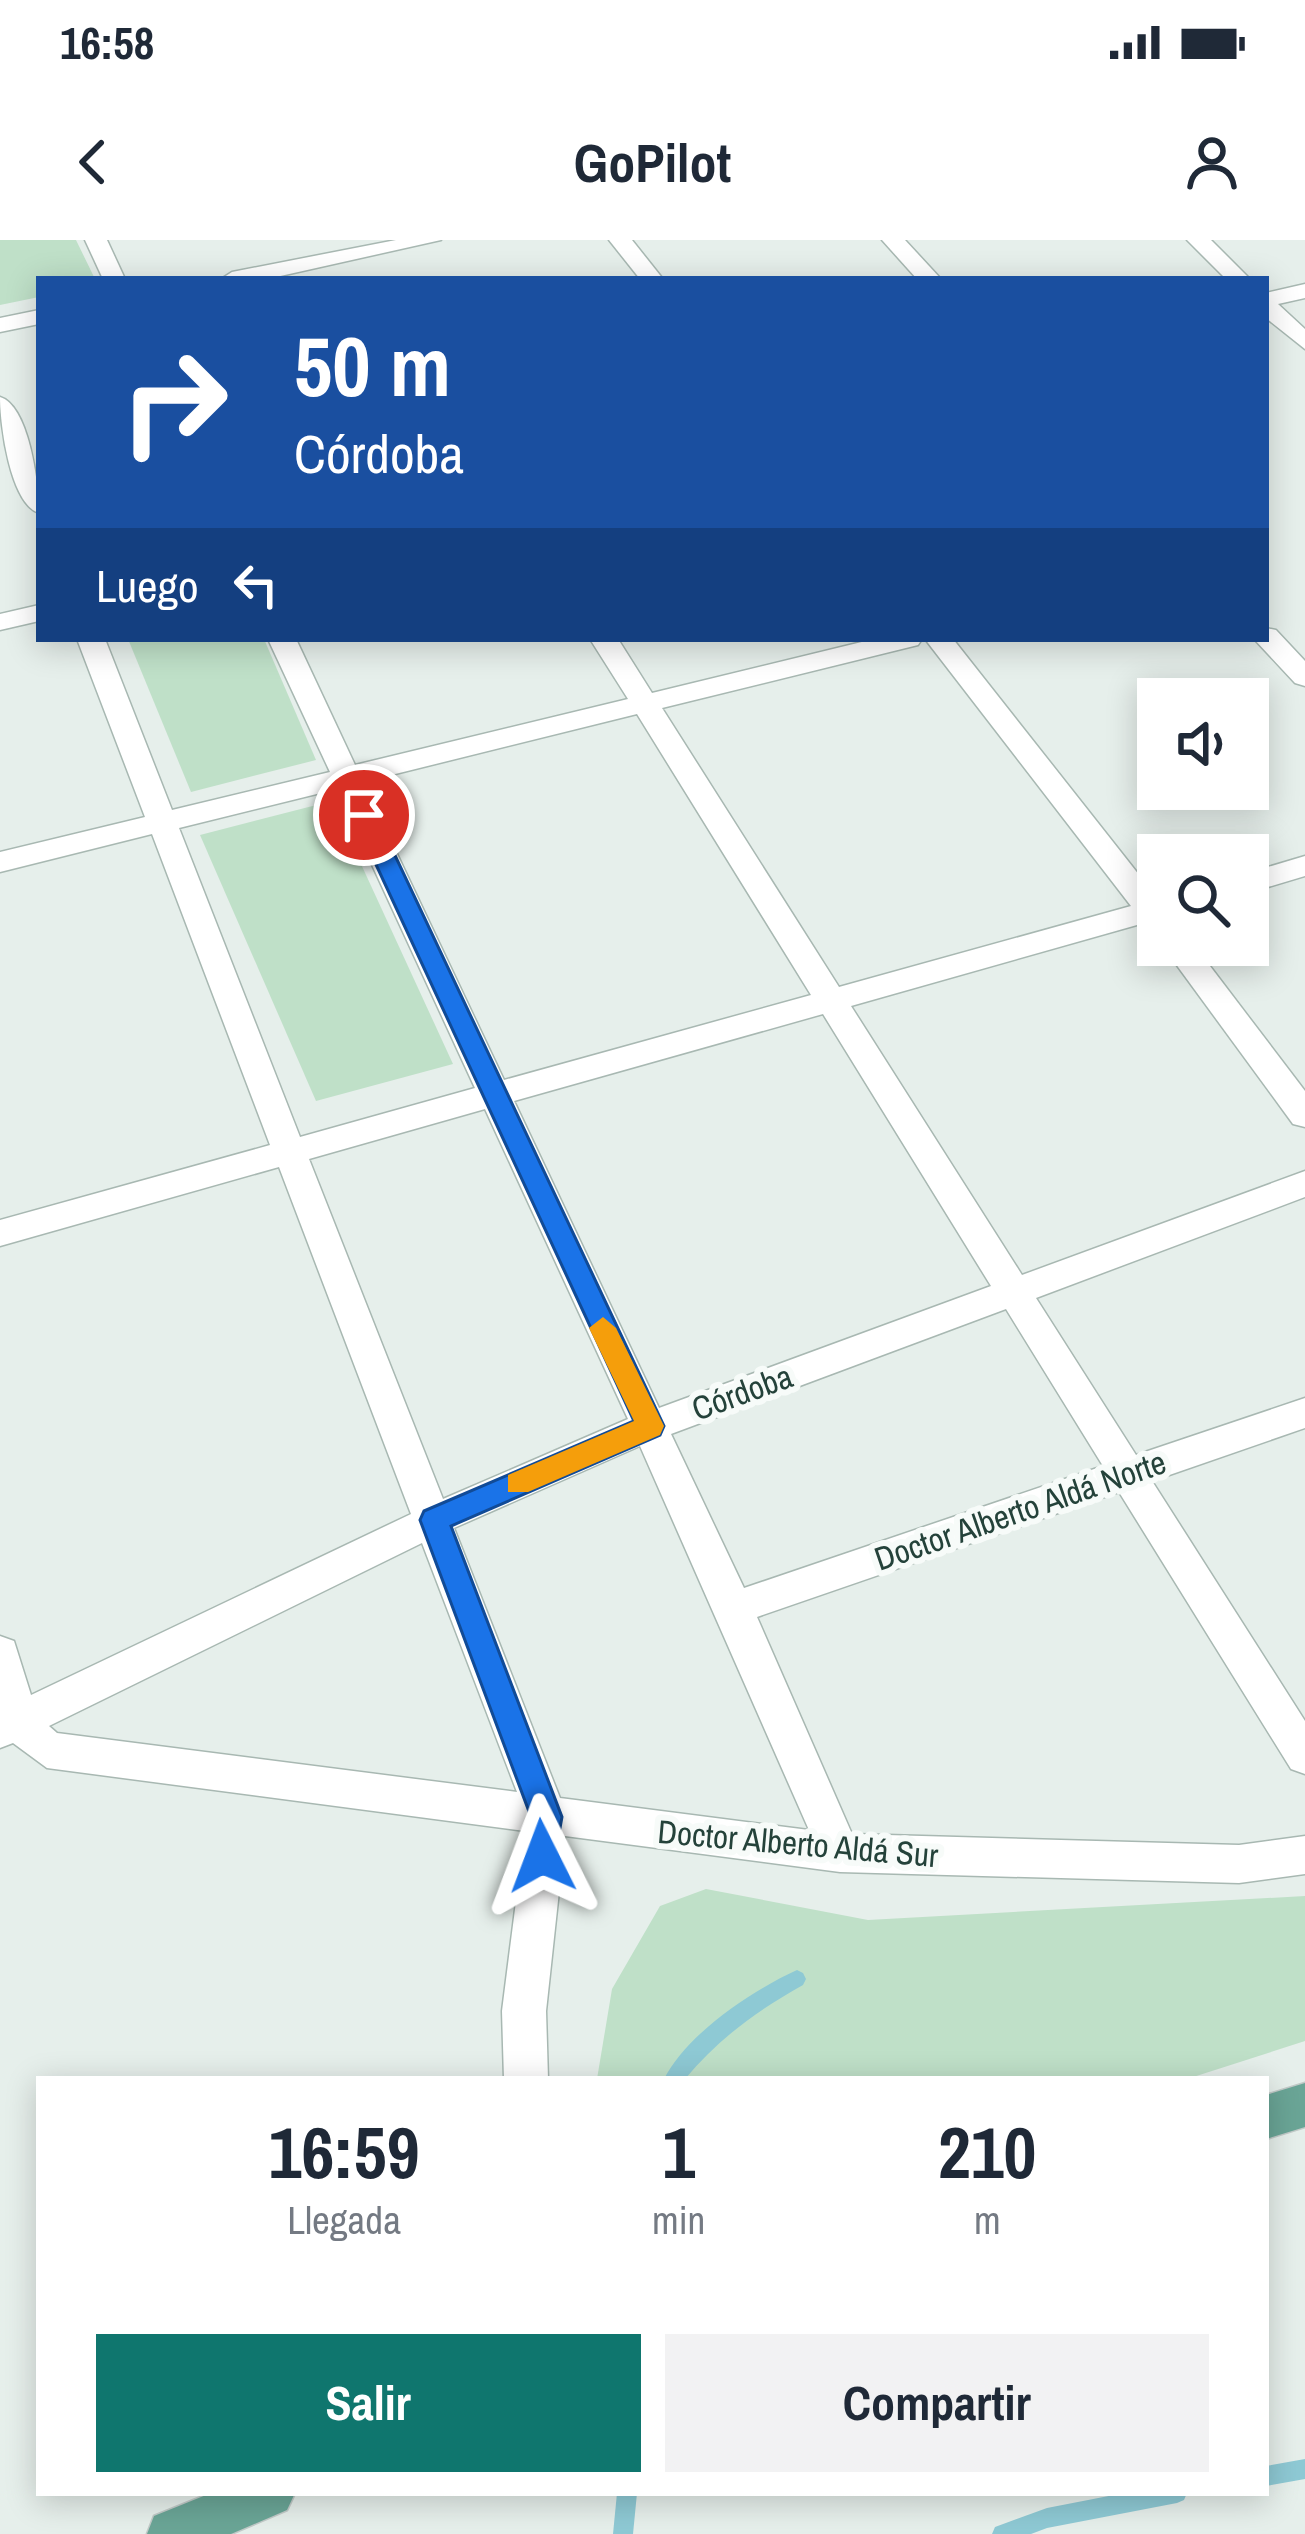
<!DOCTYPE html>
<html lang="es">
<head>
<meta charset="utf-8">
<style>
  body { margin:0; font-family:"Archivo Narrow",sans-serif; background:#f2f2f3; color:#1f2937; height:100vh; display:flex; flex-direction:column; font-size:45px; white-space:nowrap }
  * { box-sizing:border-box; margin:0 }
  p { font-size:39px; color:#747a83 }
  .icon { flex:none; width:66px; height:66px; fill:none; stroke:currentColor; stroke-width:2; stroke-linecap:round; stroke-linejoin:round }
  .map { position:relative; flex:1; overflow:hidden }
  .details { position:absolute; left:36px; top:1836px; width:1233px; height:420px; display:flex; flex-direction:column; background:#fff; border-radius:0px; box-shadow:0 6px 30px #0003 }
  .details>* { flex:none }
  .guide { position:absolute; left:36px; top:36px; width:1233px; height:366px; border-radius:0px; box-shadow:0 6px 30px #0003; background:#1a4fa0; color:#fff; overflow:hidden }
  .fabs { position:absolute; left:1137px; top:438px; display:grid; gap:24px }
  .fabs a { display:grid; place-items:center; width:132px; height:132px; border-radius:0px; background:#fff; box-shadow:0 6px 30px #0003; font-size:60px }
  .pin { position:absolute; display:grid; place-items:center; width:102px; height:102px; color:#fff; margin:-51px; border:6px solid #fff; border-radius:50%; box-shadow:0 3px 12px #0007 }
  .me { position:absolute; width:132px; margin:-66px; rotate:357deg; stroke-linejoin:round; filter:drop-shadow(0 0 9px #0008) }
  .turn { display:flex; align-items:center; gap:42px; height:252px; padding:0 60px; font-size:54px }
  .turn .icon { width:156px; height:156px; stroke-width:2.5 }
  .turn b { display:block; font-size:84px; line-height:102px }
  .then { display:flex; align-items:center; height:114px; padding:0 60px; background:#0003; gap:24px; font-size:45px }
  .eta { display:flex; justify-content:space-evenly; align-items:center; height:204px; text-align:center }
  .eta b { font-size:72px; font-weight:700; line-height:84px }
  .button { display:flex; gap:24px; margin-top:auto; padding:24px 60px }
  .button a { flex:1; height:138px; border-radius:0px; background:#0f766e; color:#fff; font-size:48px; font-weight:700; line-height:138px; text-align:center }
  .button a+a { background:#f2f2f3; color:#1f2937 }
  .status { display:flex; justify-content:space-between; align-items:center; height:84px; padding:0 60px; background:#fff; direction:ltr }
  .status svg { height:33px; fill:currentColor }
  header { display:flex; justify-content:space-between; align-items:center; height:156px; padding:0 60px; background:#fff; font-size:54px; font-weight:700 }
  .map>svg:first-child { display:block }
</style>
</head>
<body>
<div class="status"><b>16:58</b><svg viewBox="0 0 49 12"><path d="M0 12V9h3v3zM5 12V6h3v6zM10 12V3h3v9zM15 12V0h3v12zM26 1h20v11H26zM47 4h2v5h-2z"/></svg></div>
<header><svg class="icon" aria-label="back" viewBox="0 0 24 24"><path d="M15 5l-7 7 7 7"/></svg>GoPilot<svg class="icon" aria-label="person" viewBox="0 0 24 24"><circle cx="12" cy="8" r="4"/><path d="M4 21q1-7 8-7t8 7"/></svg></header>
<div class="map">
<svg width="1305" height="2294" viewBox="0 0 1305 2294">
  <rect width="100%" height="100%" fill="#e6efeb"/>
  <!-- green -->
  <g fill="#bfe0c8">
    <path d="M0 0H76L95 39H39V57L0 65Z"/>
    <path d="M128 399H264L316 520 191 552Z"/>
    <path d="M332 561 453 824 316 861 200 595Z"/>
    <path d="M706 1649 868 1680 1305 1656V1801L1187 1839H597L612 1749 660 1666Z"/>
  </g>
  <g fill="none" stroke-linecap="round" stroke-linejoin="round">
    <!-- stream -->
    <g fill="#8ec9d4" fill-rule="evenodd">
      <path d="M797 1730 803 1733 806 1739 803 1745C758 1770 718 1799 685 1839H664C687 1794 751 1751 797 1730Z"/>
      <path d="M1305 2219V2239L1266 2246V2226Z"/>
      <path d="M617 2253H637L633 2294H613Z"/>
      <path d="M1124 2253H1187L1184 2260 1177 2263 1047 2288 1031 2294H992L995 2287 1047 2268Z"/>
    </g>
    <!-- street casing -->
    <g stroke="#a8b8b2" stroke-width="3">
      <g id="street">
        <path d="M85 0H107L125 39H103Z"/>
        <path d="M396 0H441L267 39H221L232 32Z"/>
        <path d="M609 0H632L663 39H640Z"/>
        <path d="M882 0H905L941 39H917Z"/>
        <path d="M1187 0H1211L1250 39H1226Z"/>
        <path d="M1305 44V58L1278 64 1305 89V109L1266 78V53Z"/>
        <path d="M39 70V84L0 92V78Z"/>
        <path d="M0 157C29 166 39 245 39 273 10 264 0 184 0 157Z"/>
        <path d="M39 365V381L0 390V374Z"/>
        <path d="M1266 388 1276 390 1305 421V446L1295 443 1254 399H1266Z"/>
        <path d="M77 399H105L172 570 330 532 268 399H296L355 525 628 459 590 399H618L652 453 874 399H922L918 405 662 468 839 747 1131 666 925 399H953L1158 659V690L1144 683 851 766 1022 1035 1305 931V957L1036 1058 1136 1215 1305 1158V1188L1152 1241 1305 1481V1534L1291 1529 1119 1252 757 1377 852 1594 1239 1605 1305 1596V1634L1239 1643 840 1632 565 1596 546 1771 548 1839H504L502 1771 525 1591 47 1528 13 1503 0 1508V1396L14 1401 31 1455 411 1274 279 927 0 1006V980L270 905 152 594 0 632V612L145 577ZM637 474 811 755 504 840 363 542ZM337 549 475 848 300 897 179 588ZM823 774 991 1046 659 1168 514 861ZM485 869 628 1179 443 1259 309 919ZM1006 1069 1103 1226 744 1348 671 1194ZM640 1206 809 1590 560 1558 454 1288ZM422 1303 517 1552 57 1493 49 1486Z"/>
        <path d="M1305 616V636L1248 653V633Z"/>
        <path d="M1162 705H1194L1305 851V887L1293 884Z"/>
      </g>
    </g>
    <!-- primary casing -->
    <g stroke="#c2cac8" stroke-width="3">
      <g id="primary">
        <path d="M1305 1843V1887L1266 1899V1855Z"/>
        <path d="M211 2253H295L287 2270 231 2294H147L154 2276Z"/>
      </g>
    </g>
    <!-- street -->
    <use href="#street" fill="#fff" fill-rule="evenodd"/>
    <!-- primary -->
    <use href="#primary" fill="#6aa596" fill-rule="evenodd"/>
  </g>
  <!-- route -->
  <path fill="#1a73e8" stroke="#114b97" stroke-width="3" d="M364 568 376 575 664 1186 660 1195 451 1286 562 1577 553 1627 542 1631 531 1627 526 1616 531 1577 420 1280 424 1271 634 1181 353 575Z"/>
  <!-- slow -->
  <path fill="#f59e0b" d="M603 1077 616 1088 664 1186 660 1195 528 1252H508V1235L634 1181 589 1088Z"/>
  <g text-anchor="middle" stroke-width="12" stroke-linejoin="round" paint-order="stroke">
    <!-- street labels -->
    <g font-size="33" fill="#24423a" stroke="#f7fbf9">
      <text transform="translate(742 1152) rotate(-20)" y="12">Córdoba</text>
      <text transform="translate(1020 1270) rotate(-19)" y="12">Doctor Alberto Aldá Norte</text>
      <text transform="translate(798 1603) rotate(5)" y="12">Doctor Alberto Aldá Sur</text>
    </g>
  </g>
</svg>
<div class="fabs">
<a><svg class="icon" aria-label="sound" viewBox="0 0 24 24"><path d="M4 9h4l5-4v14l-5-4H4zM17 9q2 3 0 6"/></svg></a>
<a><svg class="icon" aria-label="search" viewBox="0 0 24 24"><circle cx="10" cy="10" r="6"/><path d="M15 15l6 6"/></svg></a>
</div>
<div class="pin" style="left:364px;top:575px;background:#d93025"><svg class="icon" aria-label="arrive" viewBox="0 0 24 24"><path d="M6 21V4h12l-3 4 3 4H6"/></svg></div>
<svg class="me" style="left:542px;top:1616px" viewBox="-20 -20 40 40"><path d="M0-17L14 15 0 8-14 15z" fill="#1a73e8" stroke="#fff" stroke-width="4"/></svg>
<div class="guide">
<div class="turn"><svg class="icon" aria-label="right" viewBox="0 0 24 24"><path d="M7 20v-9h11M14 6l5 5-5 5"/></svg><div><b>50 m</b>Córdoba</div></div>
<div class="then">Luego<svg class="icon" aria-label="left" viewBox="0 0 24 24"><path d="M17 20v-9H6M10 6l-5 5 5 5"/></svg></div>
</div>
<section class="details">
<div class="eta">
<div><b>16:59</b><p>Llegada</p></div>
<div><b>1</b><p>min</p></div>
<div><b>210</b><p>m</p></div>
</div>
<div class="button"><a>Salir</a><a>Compartir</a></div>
</section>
</div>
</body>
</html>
